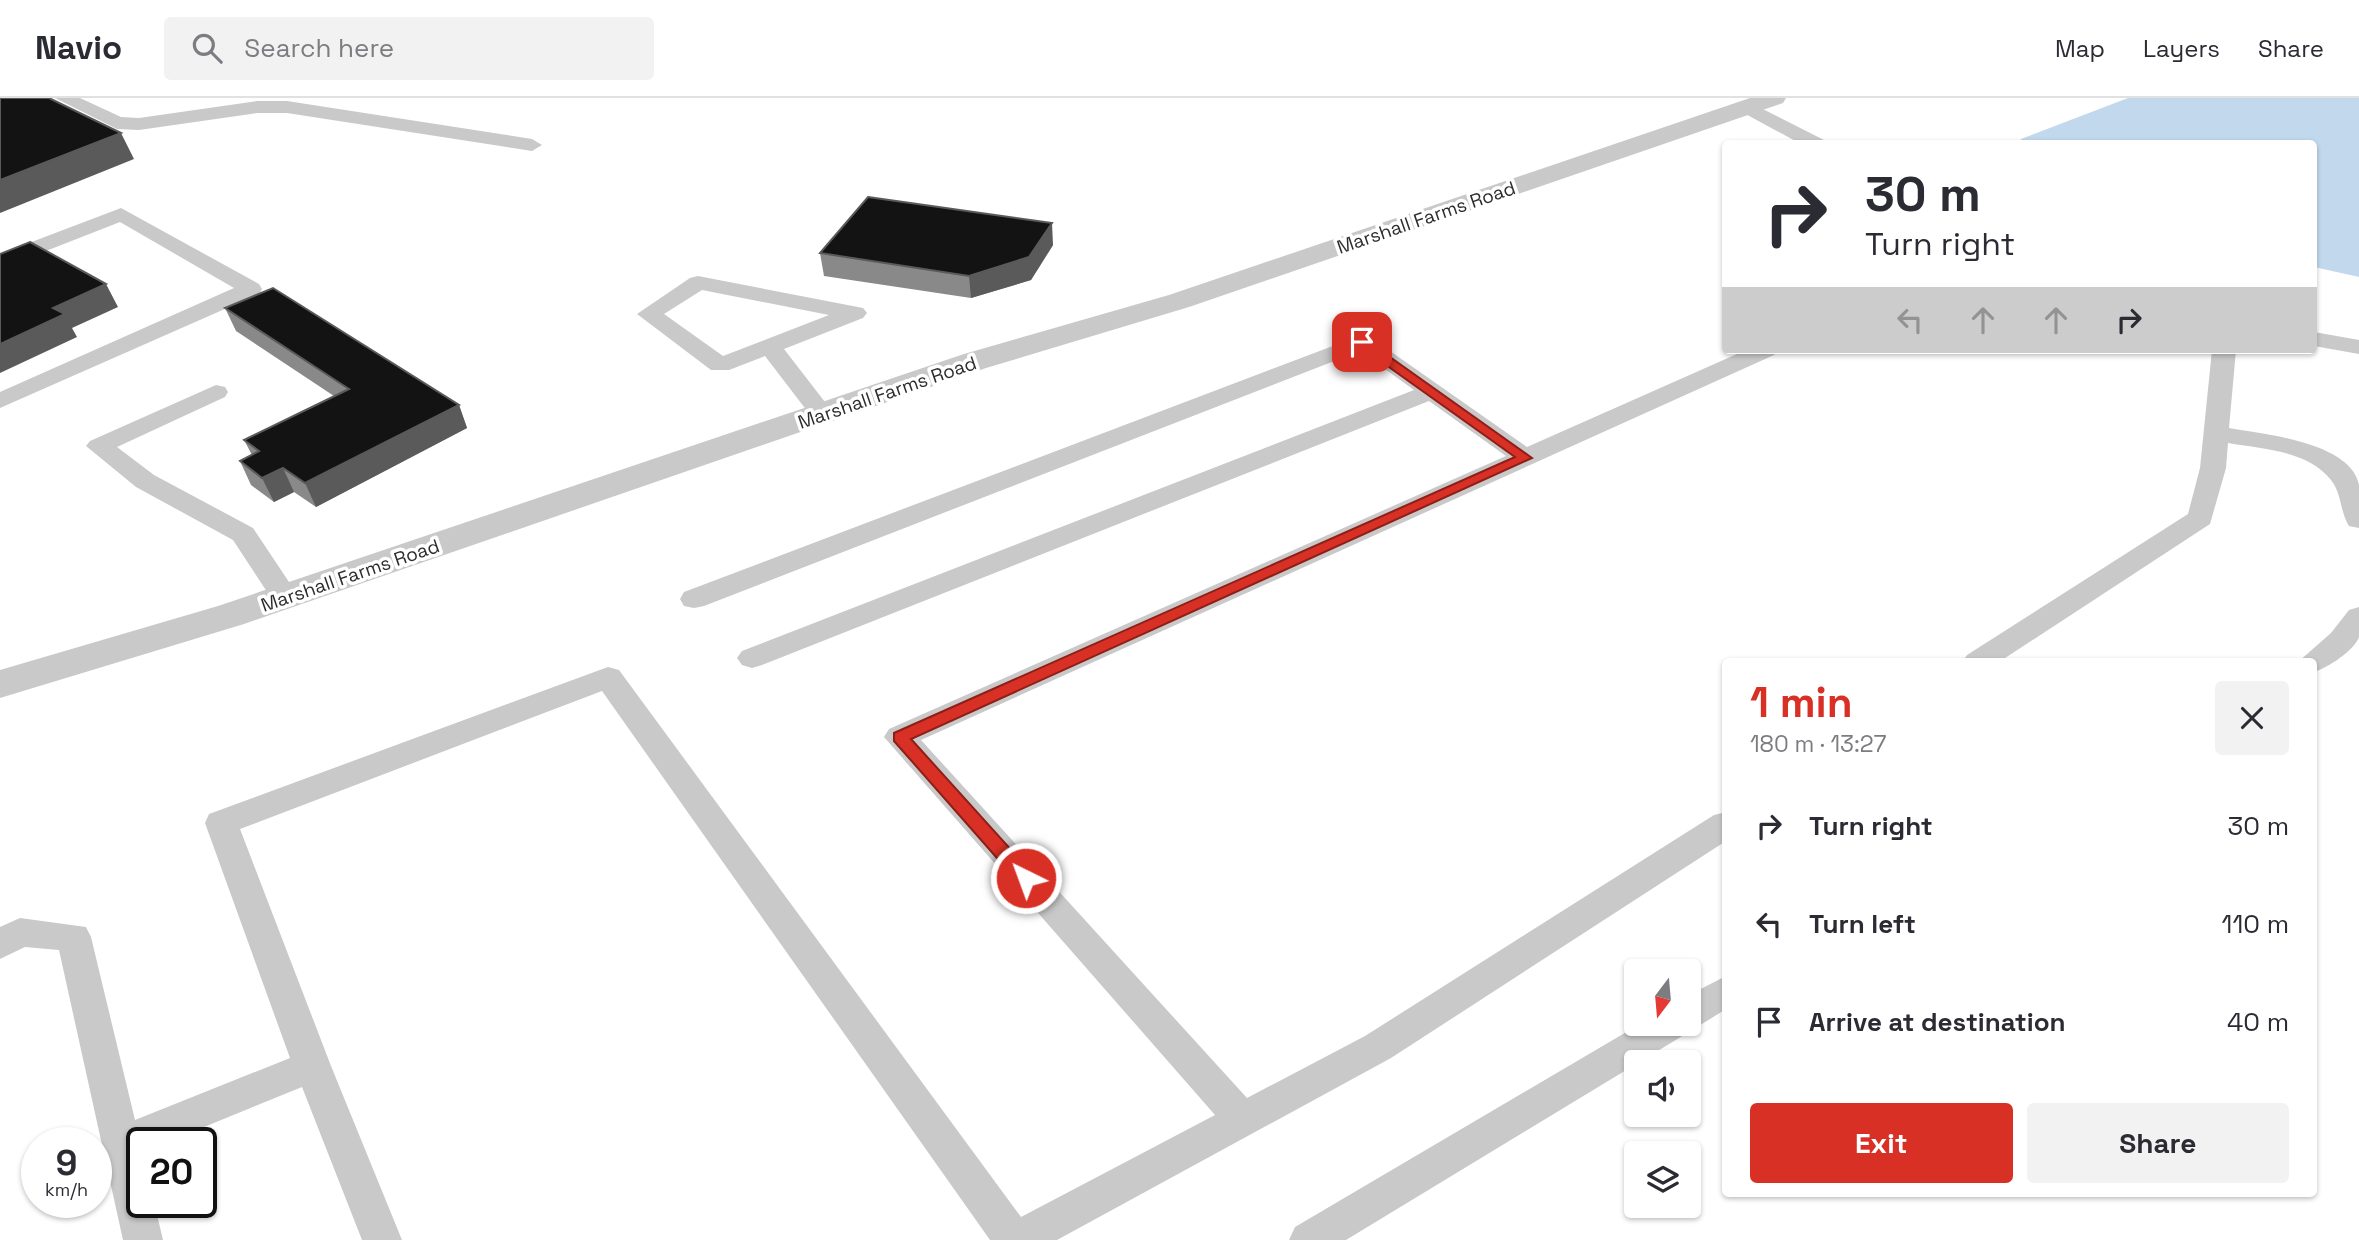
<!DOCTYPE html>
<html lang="en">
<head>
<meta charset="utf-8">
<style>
  body { margin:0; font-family:"Space Grotesk",sans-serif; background:#f2f2f3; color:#2b2b33; height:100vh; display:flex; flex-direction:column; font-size:26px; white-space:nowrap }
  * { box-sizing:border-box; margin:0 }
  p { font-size:23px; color:#7c7c81 }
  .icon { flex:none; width:38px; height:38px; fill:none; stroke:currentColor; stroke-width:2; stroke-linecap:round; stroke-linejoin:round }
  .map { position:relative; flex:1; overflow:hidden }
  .side { position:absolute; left:1722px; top:560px; width:595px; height:539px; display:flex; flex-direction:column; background:#fff; border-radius:7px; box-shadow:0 2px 5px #0004 }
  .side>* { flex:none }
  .guide { position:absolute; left:1722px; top:42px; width:595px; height:214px; border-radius:7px; box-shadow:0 2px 5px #0004; background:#fff; color:#2b2b33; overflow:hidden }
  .needle { width:46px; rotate:196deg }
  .fabs { position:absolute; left:1624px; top:861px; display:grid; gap:14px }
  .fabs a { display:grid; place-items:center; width:77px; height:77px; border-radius:7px; background:#fff; box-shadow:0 2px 5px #0004; font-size:35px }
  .speed { position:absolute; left:21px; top:1029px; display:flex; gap:14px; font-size:35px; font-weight:700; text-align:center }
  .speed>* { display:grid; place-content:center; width:91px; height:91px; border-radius:50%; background:#fff; box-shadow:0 2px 5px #0004; line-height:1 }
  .speed small { font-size:18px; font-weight:400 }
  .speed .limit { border:4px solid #111; border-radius:10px; background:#fff; color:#111 }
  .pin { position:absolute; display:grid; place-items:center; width:60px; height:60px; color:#fff; margin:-30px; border-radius:14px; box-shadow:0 4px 10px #0006 }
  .me { position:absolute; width:77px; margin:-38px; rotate:318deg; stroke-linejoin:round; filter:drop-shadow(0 0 5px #0008) }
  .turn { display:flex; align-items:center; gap:24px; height:147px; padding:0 28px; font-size:32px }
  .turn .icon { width:91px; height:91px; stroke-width:2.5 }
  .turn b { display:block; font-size:49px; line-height:60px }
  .lanes { display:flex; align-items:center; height:66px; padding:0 28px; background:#0003; justify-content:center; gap:35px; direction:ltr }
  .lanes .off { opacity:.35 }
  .round { display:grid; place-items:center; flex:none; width:74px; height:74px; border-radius:7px; background:#f2f2f3 }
  .headline { display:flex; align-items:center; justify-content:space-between; height:119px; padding:0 28px }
  h1 { font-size:42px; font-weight:700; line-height:52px; color:#d93025 }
  .button { display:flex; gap:14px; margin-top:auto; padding:14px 28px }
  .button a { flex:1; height:80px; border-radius:7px; background:#d93025; color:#fff; font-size:28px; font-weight:700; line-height:80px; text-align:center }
  .button a+a { background:#f2f2f3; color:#2b2b33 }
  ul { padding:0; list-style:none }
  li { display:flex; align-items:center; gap:21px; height:98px; padding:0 28px }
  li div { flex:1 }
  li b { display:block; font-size:26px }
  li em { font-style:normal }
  header { display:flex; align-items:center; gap:42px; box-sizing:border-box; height:98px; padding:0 35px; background:#fff; border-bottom:2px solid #e1e1e2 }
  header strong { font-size:33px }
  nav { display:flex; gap:38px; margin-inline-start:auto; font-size:24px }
  .search { width:490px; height:63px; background:#f2f2f3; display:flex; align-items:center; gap:18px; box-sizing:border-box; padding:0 24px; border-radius:7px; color:#7c7c81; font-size:26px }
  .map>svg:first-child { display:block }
</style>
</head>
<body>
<header>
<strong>Navio</strong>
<div class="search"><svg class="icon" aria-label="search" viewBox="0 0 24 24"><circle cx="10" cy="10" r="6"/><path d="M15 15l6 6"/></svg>Search here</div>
<nav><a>Map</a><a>Layers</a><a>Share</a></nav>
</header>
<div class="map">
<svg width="2359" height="1142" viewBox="0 0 2359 1142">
  <rect width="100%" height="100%" fill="#fff"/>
  <!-- water -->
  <path fill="#c2d9ed" d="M2128 0H2359V179L2314 169V46L2021 45V41Z"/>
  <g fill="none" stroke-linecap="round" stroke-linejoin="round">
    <!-- service -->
    <g fill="#c9c9c9" fill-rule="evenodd">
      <path d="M55 0H80L121 19 139 20 257 3H287L532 41 542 47 532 53 287 15H257L139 32 117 31Z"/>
      <path d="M1747 3 1824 42 1827 46H1801L1740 13 1737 9 1740 5Z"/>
      <path d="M121 110 259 186 262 191 259 196 0 310V294L234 190 120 124 0 171V156Z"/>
      <path d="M698 178 863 210 867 215 863 220 784 251 835 317 832 322H814L765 258 729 272H711L637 216 690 180ZM702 192 829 217 723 258 664 216Z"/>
      <path d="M2314 234 2359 242V256L2314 248Z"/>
      <path d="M1362 237 1370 239 1527 349 1746 252H1778L1774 257 921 642 1247 1000 1365 938 1714 717 1726 714V743L1391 960 1057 1142H990L602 593 240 731 331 968 402 1142H362L302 989 165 1045H142V1104H154L163 1142H123L59 852 25 849 0 861V829L20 820 86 829 91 839 135 1022 290 960 205 725 209 716 608 569 619 572 1021 1119 1215 1017 884 639 889 631 1506 358 1429 303 762 567 752 570 742 567 737 560 742 553 1414 292 1360 253 704 508 694 510 684 508 680 501 684 494Z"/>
      <path d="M2212 252H2236L2229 330C2263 336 2351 344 2359 387 2359 400 2359 417 2359 430L2349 428C2340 414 2342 396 2331 382 2307 352 2262 351 2228 345L2226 370 2210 426 1999 564H1962L1967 557 2188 416 2200 370Z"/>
      <path d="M216 287 225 289 228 294 225 299 117 349 154 377 253 430 299 499 295 506 285 508 275 506 233 442 136 389 86 348 90 343Z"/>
      <path d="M2359 509C2359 518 2359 531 2359 539 2354 553 2327 570 2314 574V564H2298L2331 535 2349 512Z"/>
      <path d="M1726 878V911L1702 926 1687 930 1684 937 1346 1142H1289L1295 1129 1640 926H1689V897Z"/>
    </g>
    <!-- tertiary -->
    <path fill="#c9c9c9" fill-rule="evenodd" d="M1750 0H1786L1783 5 1189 209 986 270 244 526 0 600V572L218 508 964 256 1169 197Z"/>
  </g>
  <!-- wall -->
  <g fill="#898989">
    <path d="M1053 147 1031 182 971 200 824 178 820 155Z"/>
    <path d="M225 210 459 307 467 330 316 409 294 394 274 404 251 387 240 363 252 357 244 342 334 298 236 233Z"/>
  </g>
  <!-- shaded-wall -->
  <g fill="#5a5a5a">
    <path d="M121 35 134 61 0 115V82Z"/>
    <path d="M1052 125 1053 147 1031 182 971 200 969 178Z"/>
    <path d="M106 186 118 209 72 230 77 239 0 275V246L53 210Z"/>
    <path d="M459 307 467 330 316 409 305 385Z"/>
    <path d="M283 370 294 394 274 404 262 380Z"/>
  </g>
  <!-- building -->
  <g fill="#131313" stroke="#5a5a5a" stroke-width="2">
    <path d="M0 0H49L121 35 0 82Z"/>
    <path d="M868 99 1052 125 1029 159 969 178 820 155Z"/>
    <path d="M30 144 106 186 53 210 65 216 0 246V156Z"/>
    <path d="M273 190 459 307 305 385 283 370 262 380 240 363 259 353 244 342 349 291 225 210Z"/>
  </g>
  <!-- route -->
  <path fill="#d93025" stroke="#8d1f18" stroke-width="2" d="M1358 242H1366L1532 360 911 641 1032 775 1035 780 1032 785H1019L894 643V635L1515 359 1358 247Z"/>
  <g text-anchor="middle" stroke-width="7" stroke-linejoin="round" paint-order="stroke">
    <!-- street labels -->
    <g font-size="19" fill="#2c2c2c" stroke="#fff">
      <text transform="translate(1426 119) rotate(-19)" y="7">Marshall Farms Road</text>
      <text transform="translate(887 294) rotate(-19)" y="7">Marshall Farms Road</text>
      <text transform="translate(350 477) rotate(-19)" y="7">Marshall Farms Road</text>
    </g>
  </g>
</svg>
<div class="fabs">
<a><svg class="needle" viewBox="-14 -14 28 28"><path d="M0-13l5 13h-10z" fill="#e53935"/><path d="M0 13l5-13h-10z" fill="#7c7c81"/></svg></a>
<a><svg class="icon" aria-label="sound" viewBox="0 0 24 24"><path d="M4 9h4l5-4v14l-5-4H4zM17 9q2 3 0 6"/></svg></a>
<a><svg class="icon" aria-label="layers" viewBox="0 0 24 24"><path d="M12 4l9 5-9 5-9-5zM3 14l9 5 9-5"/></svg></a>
</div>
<div class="speed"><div>9<small>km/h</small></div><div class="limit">20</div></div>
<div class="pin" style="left:1362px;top:244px;background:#d93025"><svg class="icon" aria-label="arrive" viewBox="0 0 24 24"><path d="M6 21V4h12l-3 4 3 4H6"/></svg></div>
<svg class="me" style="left:1026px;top:780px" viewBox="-20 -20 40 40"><circle r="17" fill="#d93025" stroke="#fff" stroke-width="3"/><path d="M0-11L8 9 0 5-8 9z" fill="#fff"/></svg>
<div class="guide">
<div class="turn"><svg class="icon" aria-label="right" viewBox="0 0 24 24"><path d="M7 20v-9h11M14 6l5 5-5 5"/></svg><div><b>30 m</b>Turn right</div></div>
<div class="lanes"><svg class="icon off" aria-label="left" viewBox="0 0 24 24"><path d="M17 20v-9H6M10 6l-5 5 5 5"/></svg><svg class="icon off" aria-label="ahead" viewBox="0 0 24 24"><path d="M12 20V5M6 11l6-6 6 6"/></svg><svg class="icon off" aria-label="ahead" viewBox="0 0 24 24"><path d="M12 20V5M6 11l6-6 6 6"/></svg><svg class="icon" aria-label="right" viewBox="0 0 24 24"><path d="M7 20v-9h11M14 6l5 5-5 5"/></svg></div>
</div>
<section class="side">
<div class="headline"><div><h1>1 min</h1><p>180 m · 13:27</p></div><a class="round"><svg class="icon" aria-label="close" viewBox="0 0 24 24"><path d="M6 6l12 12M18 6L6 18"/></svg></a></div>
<ul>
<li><svg class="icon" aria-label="right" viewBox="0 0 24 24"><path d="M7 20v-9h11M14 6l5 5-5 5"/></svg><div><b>Turn right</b></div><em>30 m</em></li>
<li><svg class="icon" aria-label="left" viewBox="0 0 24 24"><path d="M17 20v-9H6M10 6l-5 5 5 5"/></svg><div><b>Turn left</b></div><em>110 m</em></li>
<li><svg class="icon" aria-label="arrive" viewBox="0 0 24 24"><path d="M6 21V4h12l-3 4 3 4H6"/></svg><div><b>Arrive at destination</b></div><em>40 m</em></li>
</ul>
<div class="button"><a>Exit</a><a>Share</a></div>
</section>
</div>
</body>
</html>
